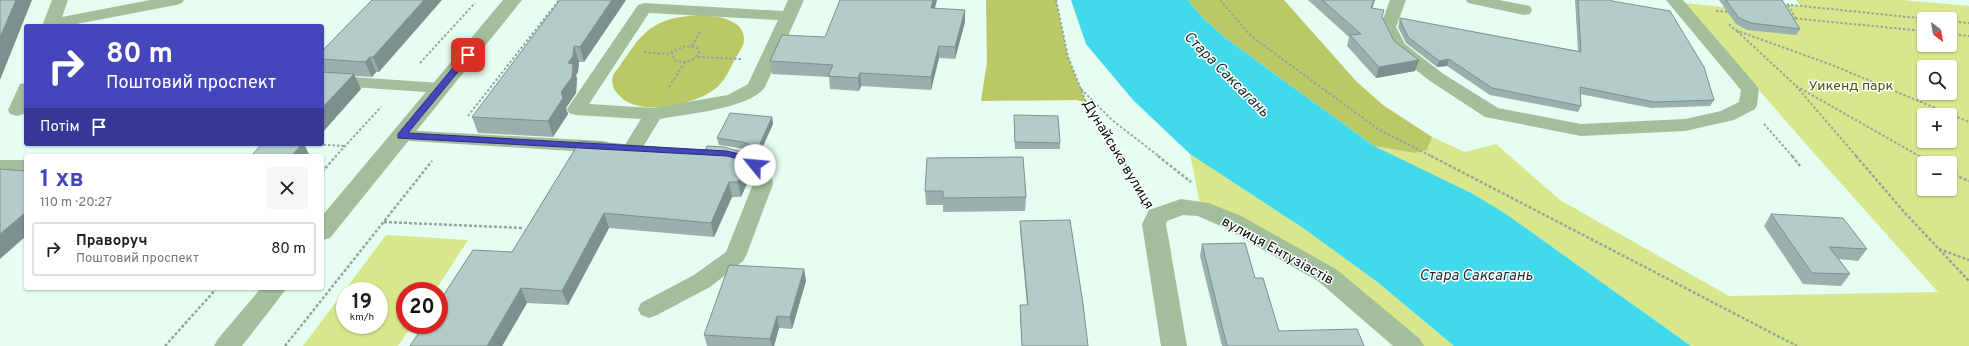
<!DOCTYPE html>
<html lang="uk">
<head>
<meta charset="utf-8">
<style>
  body { margin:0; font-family:Overpass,sans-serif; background:#f6f6f6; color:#222; height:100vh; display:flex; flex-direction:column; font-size:15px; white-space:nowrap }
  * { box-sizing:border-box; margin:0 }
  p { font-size:13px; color:#767676 }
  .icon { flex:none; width:22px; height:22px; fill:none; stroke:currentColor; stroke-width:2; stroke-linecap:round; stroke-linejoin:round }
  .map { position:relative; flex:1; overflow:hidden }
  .panel { position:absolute; left:24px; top:154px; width:300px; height:136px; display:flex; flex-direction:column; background:#fff; border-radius:4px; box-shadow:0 1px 3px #0004 }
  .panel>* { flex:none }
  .guide { position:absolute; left:24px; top:24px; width:300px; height:122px; border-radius:4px; box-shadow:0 1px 3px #0004; background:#4546bb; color:#fff; overflow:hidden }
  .needle { width:26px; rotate:149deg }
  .buttons { position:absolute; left:1917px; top:12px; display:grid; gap:8px }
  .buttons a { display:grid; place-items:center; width:40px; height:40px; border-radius:4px; background:#fff; box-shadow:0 1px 3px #0004; font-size:20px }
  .speed { position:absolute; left:336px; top:282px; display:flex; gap:8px; font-size:20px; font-weight:700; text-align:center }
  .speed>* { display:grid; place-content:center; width:52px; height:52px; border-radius:50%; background:#fff; box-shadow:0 1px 3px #0004; line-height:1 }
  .speed small { font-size:10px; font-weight:400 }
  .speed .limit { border:6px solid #d22; background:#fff; color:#111 }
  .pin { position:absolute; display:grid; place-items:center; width:34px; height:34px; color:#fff; margin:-17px; border-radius:8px; box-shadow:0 2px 6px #0006 }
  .me { position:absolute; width:44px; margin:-22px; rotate:298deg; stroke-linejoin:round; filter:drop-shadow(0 0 3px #0008) }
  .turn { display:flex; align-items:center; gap:14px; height:84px; padding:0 16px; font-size:18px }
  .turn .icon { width:52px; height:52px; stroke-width:2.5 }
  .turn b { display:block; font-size:28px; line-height:34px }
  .then { display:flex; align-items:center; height:38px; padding:0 16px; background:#0003; gap:8px; font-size:15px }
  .round { display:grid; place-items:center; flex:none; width:42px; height:42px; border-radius:4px; background:#f6f6f6 }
  .headline { display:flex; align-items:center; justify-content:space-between; height:68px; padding:0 16px }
  h1 { font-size:24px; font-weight:700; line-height:30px; color:#4546bb }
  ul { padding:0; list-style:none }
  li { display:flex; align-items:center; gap:12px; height:54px; margin:0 8px 6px; padding:0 8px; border:2px solid #e0e0e0; border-radius:4px }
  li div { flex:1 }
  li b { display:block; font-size:15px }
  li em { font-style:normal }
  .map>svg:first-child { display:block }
</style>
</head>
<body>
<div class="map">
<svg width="1969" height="346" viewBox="0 0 1969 346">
  <rect width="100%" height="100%" fill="#e6fdf1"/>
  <!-- green -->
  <g fill="#d8e68c" fill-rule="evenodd">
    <path d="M1796 0H1901L1969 6V346H1691L1506 214 1374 146 1415 153 1427 150 1432 137 1465 152 1496 144 1560 200 1729 296 1938 292 1797 134 1684 3 1782 13 1777 4 1800 6ZM1924 19H1950V45H1924ZM1924 67H1950V93H1924ZM1924 115H1950V141H1924ZM1924 163H1950V189H1924Z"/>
    <path d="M1190 154 1303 228 1376 281 1454 346H1411L1327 275 1201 209Z"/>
    <path d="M386 235 468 240 435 291H405V325H412L398 346H303ZM345 291H379V325H345Z"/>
  </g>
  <!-- forest -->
  <g fill="#bac865">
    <path d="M986 0H1056L1068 57 1086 102 1076 100 981 101 987 62Z"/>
    <path d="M1188 0H1284L1356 81 1383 105 1432 137 1427 150 1415 153 1374 146 1224 37 1201 16Z"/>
    <path d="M702 15C716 16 745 19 744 40 744 46 737 55 734 61 729 71 724 82 715 89 694 105 636 119 617 93 613 89 611 82 613 76 614 72 619 68 621 64 632 49 640 33 658 24 671 17 687 16 702 15Z"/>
  </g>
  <!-- water -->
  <path fill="#41daed" d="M1071 0H1188L1201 16 1224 37 1374 146 1473 194 1506 214 1691 346H1454L1376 281 1303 228 1190 154 1133 100 1086 44Z"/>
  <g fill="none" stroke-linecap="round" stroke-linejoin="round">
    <!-- path-far1 -->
    <g stroke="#94a59c" stroke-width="2" stroke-dasharray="2.5 2" stroke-linecap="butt">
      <path d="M1056 0 1068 57 1086 102 1120 157"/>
      <path d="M1220 0 1251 36 1378 129 1433 157"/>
      <path d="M1782 4 1928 19"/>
      <path d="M1788 5 1796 19"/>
      <path d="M1716 11 1730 12"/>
      <path d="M1791 18 1924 31"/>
      <path d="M1950 21 1969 23"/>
      <path d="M1729 24 1735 30 1832 65 1969 122"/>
      <path d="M1737 31 1796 86 1921 157"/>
      <path d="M1950 34 1969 36"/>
      <path d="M692 46 700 32"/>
      <path d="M644 52 667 54 685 46 697 48 699 52C694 62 684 64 674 60L672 53"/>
      <path d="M698 57 741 59"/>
      <path d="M420 63 475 3"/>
      <path d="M1796 86 1857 157"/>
      <path d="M669 87 685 62"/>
      <path d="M1081 89 1112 120 1160 157"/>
      <path d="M468 116 559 0"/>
      <path d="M1764 124 1793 157"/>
      <path d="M310 144 345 146"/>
      <path d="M335 157 381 107"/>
    </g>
    <!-- path -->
    <g stroke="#94a59c" stroke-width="2.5" stroke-dasharray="3 2" stroke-linecap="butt">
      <path d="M1120 156 1143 194"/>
      <path d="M1158 156 1191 182"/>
      <path d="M1431 156 1797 346"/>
      <path d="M1792 156 1800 166"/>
      <path d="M1856 156 1905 213 1969 281"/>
      <path d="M1919 156 1931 163"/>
      <path d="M322 172 336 156"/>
      <path d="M1950 173 1969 181"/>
      <path d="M384 222 523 228"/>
      <path d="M1939 249 1969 260"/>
      <path d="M165 346 217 288"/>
      <path d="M285 346 432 161"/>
    </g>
    <!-- service -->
    <g fill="#a3be9b" fill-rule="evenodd">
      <path d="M52 0H68L62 17 150 0H184L182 3 176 5 66 26H42Z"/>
      <path d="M788 0H804L765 87C750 109 686 114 660 119L640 152 633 154 626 152 623 148 641 119 576 115 569 113 567 109 638 5 644 3 783 11ZM649 13 778 20 748 84 728 95 653 108 589 104Z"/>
      <path d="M1390 0H1406L1396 27 1405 44 1442 73 1498 108 1581 124 1685 119 1721 111 1739 102 1741 90 1666 0H1683L1756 85 1759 89 1757 105 1755 109 1734 120 1685 131 1581 136 1485 117 1430 81 1392 51 1380 27Z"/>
      <path d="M1466 0H1499L1530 6 1532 10 1530 14 1524 15 1468 3Z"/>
      <path d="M322 75 441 83 447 84 450 88 447 92 441 93 322 85Z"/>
      <path d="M26 83V110L24 114 17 116 10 114 8 110 20 84Z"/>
      <path d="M401 130 603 141 610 143 613 147 610 151 603 153 394 140 391 136 394 132Z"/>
      <path d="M719 147 756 154 771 171 773 184 746 256 743 261 710 287 657 315 649 318 641 315 638 309 641 303 694 275 726 252 753 184C749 159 732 163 712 157L709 153 712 149Z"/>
      <rect x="0" y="160" width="26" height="12"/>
    </g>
    <!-- minor -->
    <path fill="#a3be9b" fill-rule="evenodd" d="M1181 199 1209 203 1241 216 1336 269 1420 339 1424 346H1393L1318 281 1225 228 1198 216 1183 215 1167 221 1166 224 1187 346H1161L1142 224 1149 210Z"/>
    <!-- tertiary -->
    <g fill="#a3be9b" fill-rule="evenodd">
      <path d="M503 0H522L330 238 322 240V216Z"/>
      <path d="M261 288H287L242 346H214L218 339Z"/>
    </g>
  </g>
  <!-- wall -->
  <g fill="#99b0ad">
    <path d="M372 0 379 72H376L372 77 355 76 361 89 322 132V51Z"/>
    <path d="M560 0H626L584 62H579L578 72 576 75 577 79 576 93 566 108 568 114 553 137 478 133 472 117Z"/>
    <path d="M937 0 935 8 965 22 955 59 939 58 931 90 861 86 859 91 830 89 829 77 772 74 770 61 825 37Z"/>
    <path d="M1308 0H1375L1372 8 1382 17 1394 41 1415 71 1376 78 1347 46 1349 37Z"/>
    <path d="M1575 0H1612V1L1714 100 1710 106 1651 108 1580 94 1581 106 1578 112 1490 95 1447 66 1437 67 1406 43 1398 27 1400 18 1578 51Z"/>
    <path d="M1719 0H1782L1800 29 1796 35 1747 30 1736 24Z"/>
    <path d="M772 117 773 124 759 155 745 149 719 145 717 138Z"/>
    <path d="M1014 122 1060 143V149H1015Z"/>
    <path d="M580 141 750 177 741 197H732L714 237 609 228 568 305 527 303 502 346 512 252Z"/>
    <path d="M1023 157 1026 197 1025 211 943 212V205H926L925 191Z"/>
    <path d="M1771 214 1867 249 1858 261 1839 259 1850 274 1841 286 1803 284 1764 226Z"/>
    <path d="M1020 221 1088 346H1022L1020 313V305H1027L1020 230Z"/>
    <path d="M1202 244 1255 278 1279 331 1364 346H1222L1200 256Z"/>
    <path d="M804 269 806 281 792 329 779 328 774 346H707L704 335Z"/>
  </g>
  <!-- shaded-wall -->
  <g fill="#7d908d">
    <path d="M16 0H32L0 80V37Z"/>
    <path d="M424 0H442L379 72 373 57Z"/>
    <path d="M612 0H626L584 62 580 47Z"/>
    <path d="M933 0H937L931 20V8Z"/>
    <path d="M1374 0H1375L1368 19 1371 8Z"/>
    <path d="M965 10V22L955 59V47Z"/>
    <path d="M574 46 579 62 578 72 576 75 577 79 576 93 566 108 568 114 553 137 548 121 561 92 568 63Z"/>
    <path d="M939 46V58L931 90V77Z"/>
    <path d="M370 57 376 72 372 77 365 62Z"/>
    <path d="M1449 59 1447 66 1437 67 1439 61Z"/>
    <path d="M1419 60 1415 71 1376 78 1379 67Z"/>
    <path d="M860 73 861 86 859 91 858 78Z"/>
    <path d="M354 74 361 89 323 132 322 130V108Z"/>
    <path d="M772 117 773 124 759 155 758 148Z"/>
    <path d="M302 144H304L309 154 308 156H291Z"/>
    <path d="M747 162 750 177 741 197 738 182Z"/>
    <path d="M729 182 732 197 714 237 711 223Z"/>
    <path d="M26 212V236L0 259V234Z"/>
    <path d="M604 213 609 228 568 305 562 291Z"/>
    <path d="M804 269 806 281 792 329 790 317Z"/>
    <path d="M521 288 527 303 502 346H487Z"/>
    <path d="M777 316 779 328 774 346H772L770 339Z"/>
  </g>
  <!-- building -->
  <g fill="#b2cdc9" stroke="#7d908d">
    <path d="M0 0H16L0 37Z"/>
    <path d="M372 0H424L373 57H370L365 62 322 59V51Z"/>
    <path d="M560 0H612L580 47 574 46 573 56 568 63 573 64 572 77 561 92 563 98 548 121 472 117Z"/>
    <path d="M840 0H933L931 8 965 10 955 47 939 46 931 77 860 73 858 78 828 76 833 65 770 61 782 35 825 37Z"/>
    <path d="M1322 0H1374L1371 8 1384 10 1382 17 1394 41 1419 60 1379 67 1350 35 1361 34Z"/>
    <path d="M1578 0H1612V1L1670 11 1704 67 1714 100 1654 102 1580 87 1581 106 1492 88 1449 59 1439 61 1408 37 1400 20V18L1581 52Z"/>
    <path d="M1726 0H1782L1800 29 1751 23 1739 18Z"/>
    <path d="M322 72 354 74 322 108Z"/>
    <path d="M730 113 772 117 758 148 743 142 717 138Z"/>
    <path d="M1014 115 1058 116 1060 143 1015 142Z"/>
    <path d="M580 141 705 151 707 146 724 147 738 151 744 156 747 162 738 182H729L711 223 604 213 562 291 521 288 487 346H410L424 325H439V302L473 250 512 252Z"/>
    <path d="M262 144H302L291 156H251Z"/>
    <path d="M1023 157 1026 197 943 198V191H925L927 158Z"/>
    <path d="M0 169 26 171V212L0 234Z"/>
    <path d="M1771 214 1843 218 1867 249 1829 247 1850 274 1812 273Z"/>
    <path d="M1070 220 1083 304 1088 346H1022L1020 305H1028L1020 221Z"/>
    <path d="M1245 243 1255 278H1263L1279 331 1357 329 1364 346H1227L1202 244Z"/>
    <path d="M729 265 804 269 790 317 777 316 770 339 704 335Z"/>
  </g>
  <!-- route -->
  <path fill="#4546bb" stroke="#2d2e7a" d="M468 52 472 55 471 56 408 133 727 151 752 157 759 165 758 167H752L746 161 727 156 398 138V134L465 53Z"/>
  <g text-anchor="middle" stroke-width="3" stroke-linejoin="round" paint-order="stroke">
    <!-- park labels -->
    <g font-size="14" fill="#4f570c" stroke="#fff">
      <text x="1851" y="90">Уикенд парк</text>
    </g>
    <!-- street labels -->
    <g font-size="14" fill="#0c1410" stroke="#fff">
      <text transform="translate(1119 154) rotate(59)" y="5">Дунайська вулиця</text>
      <text transform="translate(1278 250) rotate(29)" y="5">вулиця Ентузіастів</text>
    </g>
    <!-- water labels -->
    <g font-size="15" font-style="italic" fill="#162f33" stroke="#fff">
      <text transform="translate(1227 74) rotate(45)" y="5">Стара Саксагань</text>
      <text x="1476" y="280">Стара Саксагань</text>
    </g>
  </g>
</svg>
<div class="buttons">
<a><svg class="needle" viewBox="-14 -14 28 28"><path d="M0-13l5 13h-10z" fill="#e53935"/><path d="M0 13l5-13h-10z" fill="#767676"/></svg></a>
<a><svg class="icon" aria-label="search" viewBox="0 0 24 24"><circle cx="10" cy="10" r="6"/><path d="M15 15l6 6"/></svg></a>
<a>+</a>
<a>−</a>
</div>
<div class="speed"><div>19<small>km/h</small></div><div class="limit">20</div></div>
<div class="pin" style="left:468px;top:55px;background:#d93025"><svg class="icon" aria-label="arrive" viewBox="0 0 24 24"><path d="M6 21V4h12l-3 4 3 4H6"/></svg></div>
<svg class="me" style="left:755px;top:165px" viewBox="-20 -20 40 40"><circle r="19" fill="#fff"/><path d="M0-13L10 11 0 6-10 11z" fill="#4546bb"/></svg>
<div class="guide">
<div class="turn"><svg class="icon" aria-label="right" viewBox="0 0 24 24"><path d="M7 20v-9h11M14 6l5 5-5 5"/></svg><div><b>80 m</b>Поштовий проспект</div></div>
<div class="then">Потім<svg class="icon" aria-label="arrive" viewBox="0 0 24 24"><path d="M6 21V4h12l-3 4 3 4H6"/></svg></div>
</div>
<section class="panel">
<div class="headline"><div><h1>1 хв</h1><p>110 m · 20:27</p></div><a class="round"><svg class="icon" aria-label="close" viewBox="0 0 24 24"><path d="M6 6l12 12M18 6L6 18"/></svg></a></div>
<ul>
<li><svg class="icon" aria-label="right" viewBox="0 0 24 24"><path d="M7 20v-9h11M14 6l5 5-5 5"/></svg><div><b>Праворуч</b><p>Поштовий проспект</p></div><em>80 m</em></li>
</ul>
</section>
</div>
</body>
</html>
